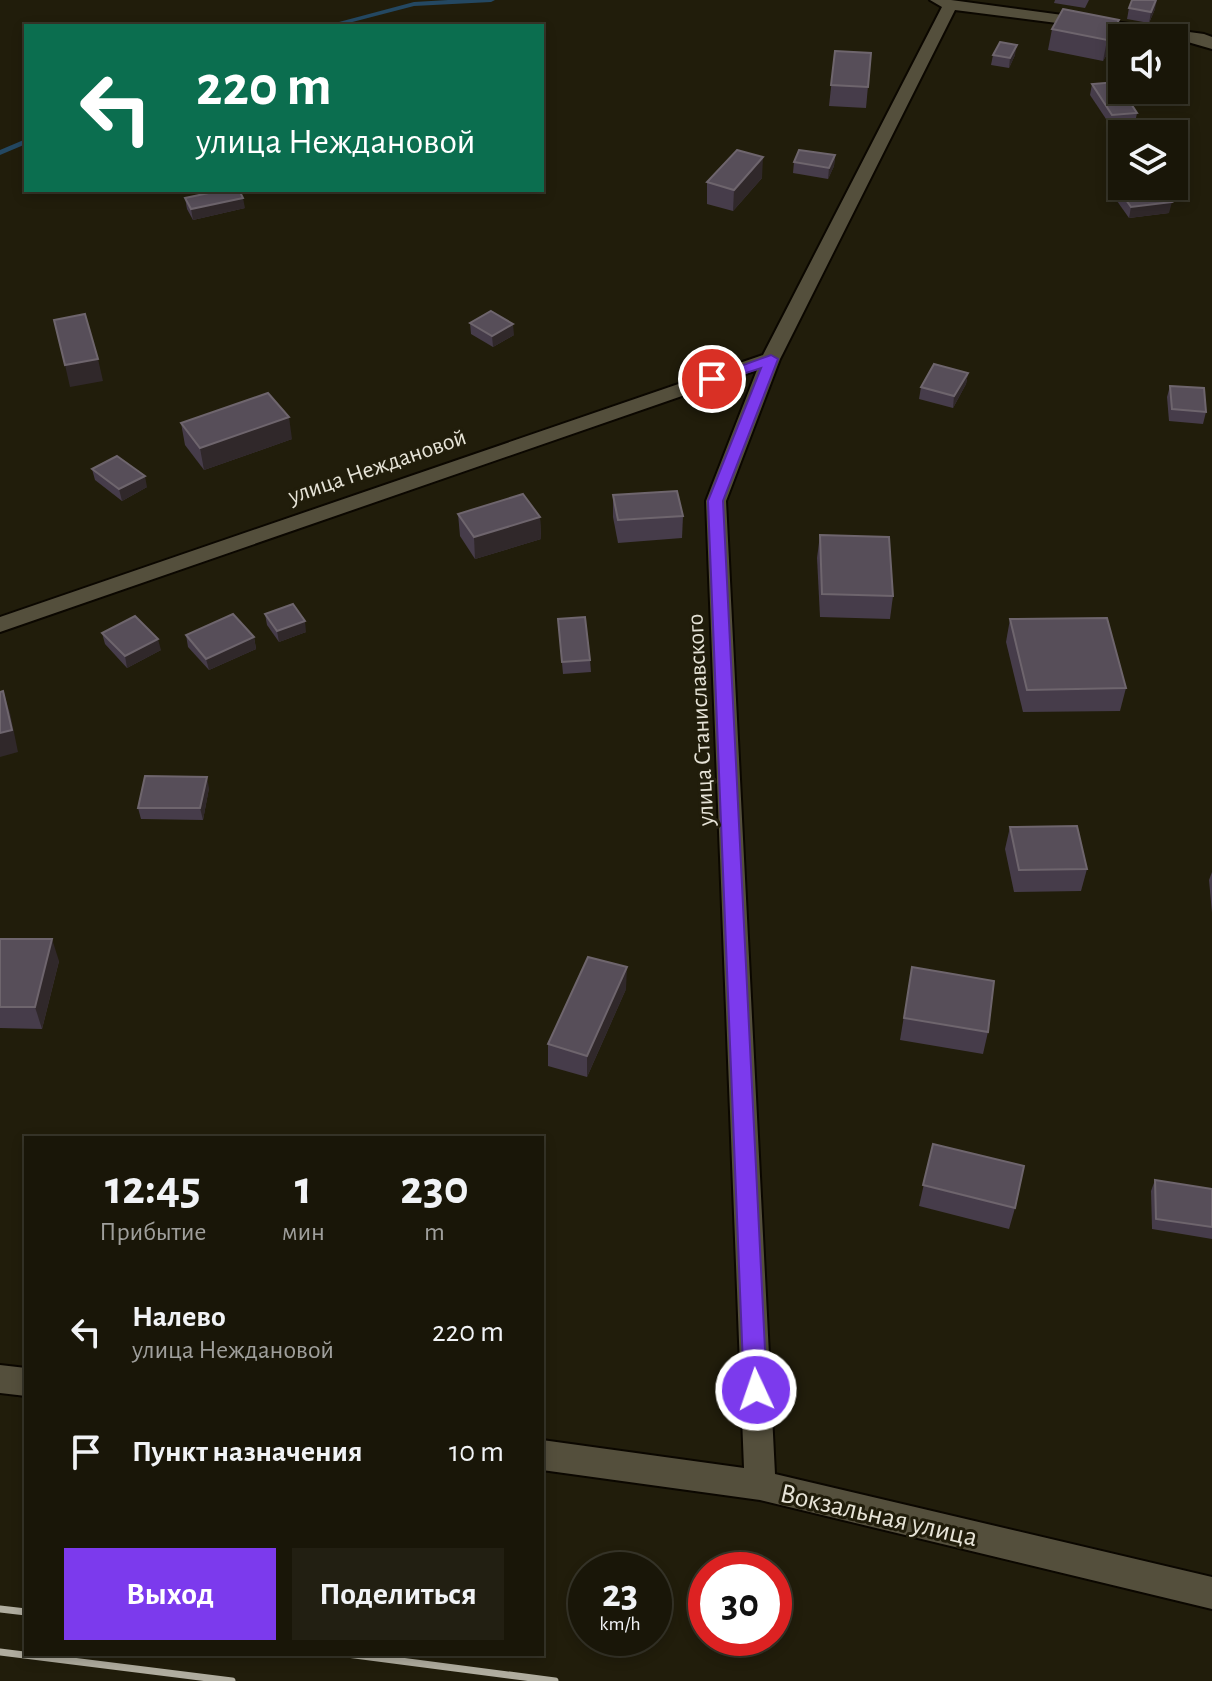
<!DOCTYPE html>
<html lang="ru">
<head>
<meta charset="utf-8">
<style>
  body { margin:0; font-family:"Alegreya Sans",sans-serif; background:#221f12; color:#f1f3f6; height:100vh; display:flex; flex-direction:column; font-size:30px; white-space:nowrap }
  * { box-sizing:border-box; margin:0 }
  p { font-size:26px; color:#9f9f9c }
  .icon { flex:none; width:44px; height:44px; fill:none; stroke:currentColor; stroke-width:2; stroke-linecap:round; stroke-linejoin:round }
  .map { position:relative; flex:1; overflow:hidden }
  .side { position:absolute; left:24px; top:1136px; width:520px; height:520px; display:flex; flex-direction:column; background:#191608; border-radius:0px; box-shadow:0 4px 12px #0003,0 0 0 2px #373529 }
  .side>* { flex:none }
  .guide { position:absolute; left:24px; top:24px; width:520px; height:168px; border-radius:0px; box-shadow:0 4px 12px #0003,0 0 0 2px #373529; background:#0b6e4f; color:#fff; overflow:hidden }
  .buttons { position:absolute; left:1108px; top:24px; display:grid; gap:16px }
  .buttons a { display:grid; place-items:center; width:80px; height:80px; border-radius:0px; background:#191608; box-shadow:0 4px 12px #0003,0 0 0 2px #373529; font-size:40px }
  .speed { position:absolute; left:568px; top:1552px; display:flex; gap:16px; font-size:40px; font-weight:700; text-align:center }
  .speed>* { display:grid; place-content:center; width:104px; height:104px; border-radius:50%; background:#191608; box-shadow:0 4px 12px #0003,0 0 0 2px #373529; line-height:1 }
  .speed small { font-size:20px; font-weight:400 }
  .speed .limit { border:12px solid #d22; background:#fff; color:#111 }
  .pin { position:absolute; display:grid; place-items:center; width:68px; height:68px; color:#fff; margin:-34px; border:4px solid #fff; border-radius:50%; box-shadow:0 2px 8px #0007 }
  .me { position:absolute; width:88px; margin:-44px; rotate:357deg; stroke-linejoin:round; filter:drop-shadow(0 0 6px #0008) }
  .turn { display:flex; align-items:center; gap:28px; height:168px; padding:0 40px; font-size:36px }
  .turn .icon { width:104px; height:104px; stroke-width:2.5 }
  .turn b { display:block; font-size:56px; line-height:68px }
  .eta { display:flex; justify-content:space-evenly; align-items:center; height:136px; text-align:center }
  .eta b { font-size:48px; font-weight:600; line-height:56px }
  .cta { display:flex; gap:16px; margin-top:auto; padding:16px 40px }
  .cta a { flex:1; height:92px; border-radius:0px; background:#7c3aed; color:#fff; font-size:32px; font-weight:600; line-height:92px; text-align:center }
  .cta a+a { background:#221f12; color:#f1f3f6 }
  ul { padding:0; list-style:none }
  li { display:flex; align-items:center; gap:24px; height:120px; padding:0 40px }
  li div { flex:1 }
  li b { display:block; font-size:30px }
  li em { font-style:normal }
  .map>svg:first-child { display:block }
</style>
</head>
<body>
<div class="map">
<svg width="1212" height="1681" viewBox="0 0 1212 1681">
  <rect width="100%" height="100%" fill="#211d0b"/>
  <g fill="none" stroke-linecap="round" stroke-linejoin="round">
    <!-- stream -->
    <g fill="#244862" fill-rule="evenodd">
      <path d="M448 0H495L491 2 414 6 337 26H324L414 2Z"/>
      <path d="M26 139V144L0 155V150Z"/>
    </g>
    <!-- minor casing -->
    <g stroke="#0b0700" stroke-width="4">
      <g id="minor">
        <path d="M930 0H951L1204 34 1212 37V49L1174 38 955 10 780 359 726 501 775 1474 1212 1577V1609L760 1500 542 1470V1440L744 1468 706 501 757 370 0 632V617L763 355 942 7Z"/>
        <path d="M0 1365 26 1368V1396L0 1393Z"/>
      </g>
    </g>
    <!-- minor -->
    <use href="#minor" fill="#544f3c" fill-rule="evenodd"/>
    <!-- rail -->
    <g stroke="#b0ad9f" stroke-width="7">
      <path d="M0 1609 26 1612"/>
      <path d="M0 1652 232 1681"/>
      <path d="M347 1654 555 1681"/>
    </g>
  </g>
  <!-- wall -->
  <g fill="#463c4a">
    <path d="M1055 0H1089L1085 8 1054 3Z"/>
    <path d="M1129 8 1155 9 1149 23 1127 19Z"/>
    <path d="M1052 29 1115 40 1103 61 1048 50Z"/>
    <path d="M835 51 871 53 866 108 829 106Z"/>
    <path d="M993 55H1015L1009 68 991 65Z"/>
    <path d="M1092 84 1137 113 1135 123 1110 125 1090 95Z"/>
    <path d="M835 155 834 166 828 179 793 173 794 162Z"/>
    <path d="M762 178 733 211 707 204V182Z"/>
    <path d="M1119 190 1169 213 1129 218 1117 201Z"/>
    <path d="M185 198 245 208 193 220 187 209Z"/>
    <path d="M470 323 514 335 493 347 471 334Z"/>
    <path d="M968 373 966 384 953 408 919 399 921 387Z"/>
    <path d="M1170 386 1206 412 1203 424 1169 421 1167 397Z"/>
    <path d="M181 423 292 439 204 470 185 445Z"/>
    <path d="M92 469 147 487 122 501 95 480Z"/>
    <path d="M613 495 683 516 682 538 618 543 613 517Z"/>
    <path d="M458 514 540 517 541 539 475 559 460 536Z"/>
    <path d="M820 535 893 596 890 619 820 617 817 558Z"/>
    <path d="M265 614 306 632 279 642 267 625Z"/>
    <path d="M558 619 590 660 591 672 563 674Z"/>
    <path d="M1010 619 1126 688 1120 711 1023 712 1006 642Z"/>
    <path d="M102 633 161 650 127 668 105 644Z"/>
    <path d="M186 635 254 637 256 649 209 670 188 647Z"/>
    <path d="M209 788 203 820 141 819 138 808Z"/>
    <path d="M1010 827 1087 869 1081 891 1014 892 1005 849Z"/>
    <path d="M1212 872V913L1209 880Z"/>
    <path d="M0 939 59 961 42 1029 0 1028Z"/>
    <path d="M912 967 988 1032 983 1054 900 1040Z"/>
    <path d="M626 989 587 1077 548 1066V1044Z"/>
    <path d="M933 1144 1015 1208 1009 1229 919 1206Z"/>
    <path d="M1155 1180 1212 1189V1239L1152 1229 1151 1191Z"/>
  </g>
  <!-- shaded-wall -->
  <g fill="#30282a">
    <path d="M1157 0 1155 9 1149 23 1151 12Z"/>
    <path d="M1119 20 1115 40 1103 61 1107 40Z"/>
    <path d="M1017 45 1015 55 1009 68 1010 58Z"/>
    <path d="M835 155 834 166 828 179 829 168Z"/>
    <path d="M763 157 762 178 733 211 734 190Z"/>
    <path d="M243 198 245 208 193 220 191 209Z"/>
    <path d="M1172 202 1169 213 1129 218 1131 207Z"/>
    <path d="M513 324 514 335 493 347 492 336Z"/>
    <path d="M98 359 103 381 70 387 65 365Z"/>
    <path d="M968 373 966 384 953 408 954 396Z"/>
    <path d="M289 417 292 439 204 470 200 448Z"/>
    <path d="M145 476 147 487 122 501 119 489Z"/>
    <path d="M540 517 541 539 475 559 474 537Z"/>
    <path d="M305 621 306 632 279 642 277 631Z"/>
    <path d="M254 637 256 649 209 670 206 659Z"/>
    <path d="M158 639 161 650 127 668 125 656Z"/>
    <path d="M3 691 10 713 18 752 0 757V733Z"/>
    <path d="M207 777 209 788 203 820 200 808Z"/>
    <path d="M52 939 59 961 42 1029 35 1007Z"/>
    <path d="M627 967 626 989 587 1077V1056Z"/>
  </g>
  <!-- building -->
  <g fill="#574e59" stroke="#6e656d" stroke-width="2">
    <path d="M1132 0H1156L1151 12 1129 8Z"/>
    <path d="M1063 9 1119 20 1107 40 1052 29Z"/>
    <path d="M1000 42 1017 45 1010 58 993 55Z"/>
    <path d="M835 51 871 53 868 87 831 85Z"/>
    <path d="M1117 82 1137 113 1112 115 1092 84Z"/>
    <path d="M737 150 763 157 734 190 707 182Z"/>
    <path d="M799 150 835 155 829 168 794 162Z"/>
    <path d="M1160 186 1172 202 1131 207 1119 190Z"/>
    <path d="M223 190H239L243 198 191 209 185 198Z"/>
    <path d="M491 311 513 324 492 336 470 323Z"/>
    <path d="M85 314 98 359 65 365 54 320Z"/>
    <path d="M934 364 968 373 954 396 921 387Z"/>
    <path d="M1170 386 1204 388 1206 412 1172 409Z"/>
    <path d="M268 393 289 417 200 448 181 423Z"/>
    <path d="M117 456 145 476 119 489 92 469Z"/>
    <path d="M677 491 683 516 618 520 613 495Z"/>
    <path d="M523 494 540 517 474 537 458 514Z"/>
    <path d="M820 535 889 537 893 596 822 594Z"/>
    <path d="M293 604 305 621 277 631 265 614Z"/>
    <path d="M233 614 254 637 206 659 186 635Z"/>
    <path d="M135 616 158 639 125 656 102 633Z"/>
    <path d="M585 617 590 660 562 662 558 619Z"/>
    <path d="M1107 618 1126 688 1027 690 1010 619Z"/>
    <path d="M3 691 12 730 0 733V692Z"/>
    <path d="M145 776 207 777 200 808H138Z"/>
    <path d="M1077 826 1087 869 1019 870 1010 827Z"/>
    <path d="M0 939H52L35 1007H0Z"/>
    <path d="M588 957 627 967 587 1056 548 1044Z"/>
    <path d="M912 967 994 981 988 1032 904 1018Z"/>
    <path d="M933 1144 1024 1166 1015 1208 923 1185Z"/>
    <path d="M1155 1180 1212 1189V1227L1156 1219Z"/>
  </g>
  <!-- route -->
  <path fill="#7c3aed" stroke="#51269a" stroke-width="2" d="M771 355 778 359 723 501 767 1390 764 1397 756 1401 748 1397 744 1390 708 501 761 368 712 384 705 379Z"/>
  <g text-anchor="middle" stroke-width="6" stroke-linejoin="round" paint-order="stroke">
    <!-- street labels -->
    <g font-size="24" fill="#e6e3d7" stroke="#211d0b">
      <text transform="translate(377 466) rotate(-19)" y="8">улица Неждановой</text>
      <text transform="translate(700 720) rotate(-93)" y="8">улица Станиславского</text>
    </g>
    <!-- near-street labels -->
    <g font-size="28" fill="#e6e3d7" stroke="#211d0b">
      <text transform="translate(879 1514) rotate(13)" y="10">Вокзальная улица</text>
    </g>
  </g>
</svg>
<div class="buttons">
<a><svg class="icon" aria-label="sound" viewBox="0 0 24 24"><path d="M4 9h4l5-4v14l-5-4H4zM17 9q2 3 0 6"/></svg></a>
<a><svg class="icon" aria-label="layers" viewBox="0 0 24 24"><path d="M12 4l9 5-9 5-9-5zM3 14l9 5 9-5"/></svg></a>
</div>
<div class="speed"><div>23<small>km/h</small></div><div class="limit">30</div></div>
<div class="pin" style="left:712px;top:379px;background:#d93025"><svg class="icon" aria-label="arrive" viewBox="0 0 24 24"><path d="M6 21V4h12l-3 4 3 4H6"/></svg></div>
<svg class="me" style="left:756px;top:1390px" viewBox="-20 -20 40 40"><circle r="17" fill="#7c3aed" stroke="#fff" stroke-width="3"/><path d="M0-11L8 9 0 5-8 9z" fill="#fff"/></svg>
<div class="guide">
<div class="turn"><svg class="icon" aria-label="left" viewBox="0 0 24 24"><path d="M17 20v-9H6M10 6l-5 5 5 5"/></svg><div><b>220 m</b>улица Неждановой</div></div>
</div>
<section class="side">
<div class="eta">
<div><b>12:45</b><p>Прибытие</p></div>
<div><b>1</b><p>мин</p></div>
<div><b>230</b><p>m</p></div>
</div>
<ul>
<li><svg class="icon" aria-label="left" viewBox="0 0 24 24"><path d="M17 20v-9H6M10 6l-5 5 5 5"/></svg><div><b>Налево</b><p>улица Неждановой</p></div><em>220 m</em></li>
<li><svg class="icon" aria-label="arrive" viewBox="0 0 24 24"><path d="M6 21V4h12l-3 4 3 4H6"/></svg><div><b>Пункт назначения</b></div><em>10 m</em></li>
</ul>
<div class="cta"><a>Выход</a><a>Поделиться</a></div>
</section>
</div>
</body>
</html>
